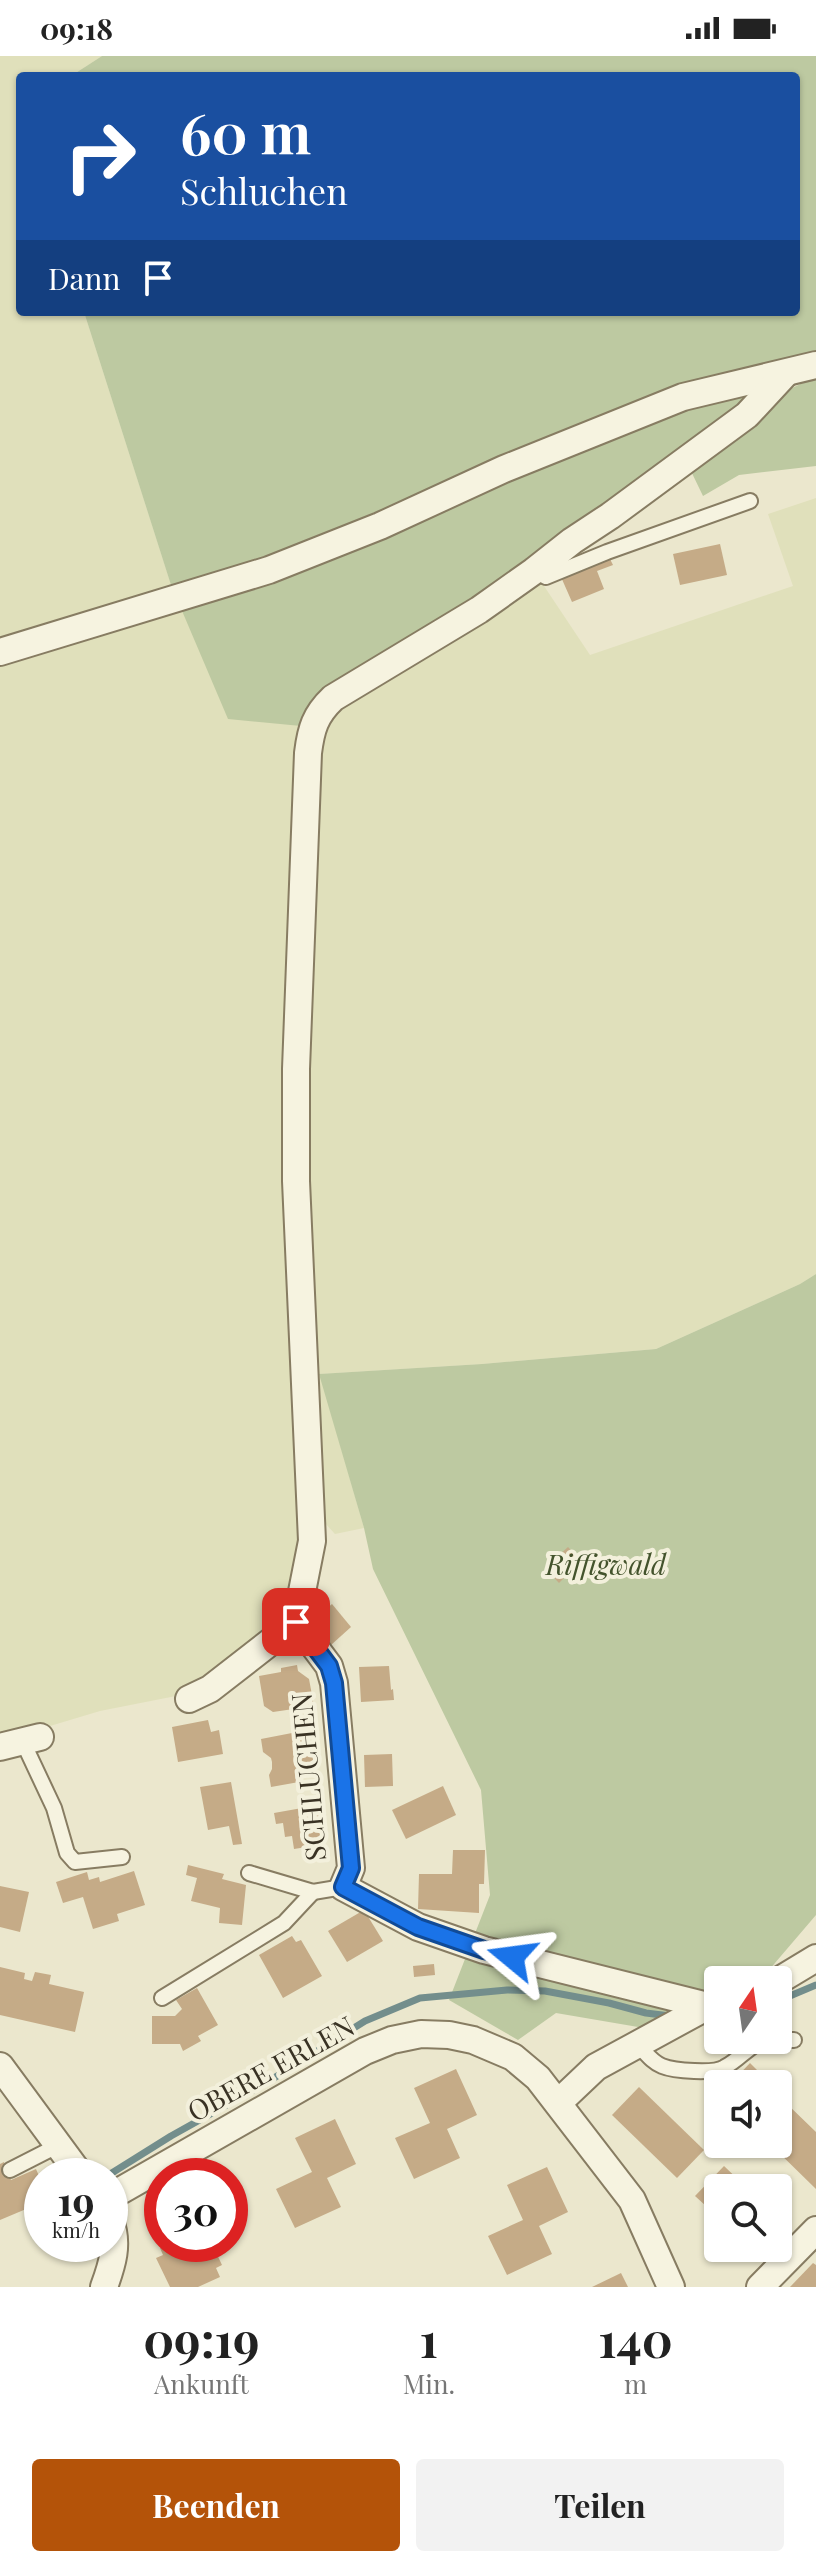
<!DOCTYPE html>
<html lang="de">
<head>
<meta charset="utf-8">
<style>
  body { margin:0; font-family:"Playfair Display",serif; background:#f2f2f2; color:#222; height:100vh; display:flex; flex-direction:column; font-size:30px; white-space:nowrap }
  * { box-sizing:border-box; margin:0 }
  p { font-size:26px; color:#767676 }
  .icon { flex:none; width:44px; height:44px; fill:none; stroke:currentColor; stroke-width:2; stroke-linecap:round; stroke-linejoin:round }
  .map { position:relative; height:2231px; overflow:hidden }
  .panel { display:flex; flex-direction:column; background:#fff; flex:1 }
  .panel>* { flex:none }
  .banner { position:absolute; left:16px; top:16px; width:784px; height:244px; border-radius:8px; box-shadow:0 2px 6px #0004; background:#1a4fa0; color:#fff; overflow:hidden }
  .needle { width:52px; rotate:13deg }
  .controls { position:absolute; left:704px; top:1910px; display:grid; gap:16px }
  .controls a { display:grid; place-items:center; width:88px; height:88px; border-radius:8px; background:#fff; box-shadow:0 2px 6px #0004; font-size:40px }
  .speed { position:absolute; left:24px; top:2102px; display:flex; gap:16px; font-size:40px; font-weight:700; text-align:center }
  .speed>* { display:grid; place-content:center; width:104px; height:104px; border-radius:50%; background:#fff; box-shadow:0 2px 6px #0004; line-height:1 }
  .speed small { font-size:20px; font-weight:400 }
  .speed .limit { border:12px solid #d22; background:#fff; color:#111 }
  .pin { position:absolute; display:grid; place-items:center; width:68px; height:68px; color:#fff; margin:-34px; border-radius:16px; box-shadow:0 4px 12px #0006 }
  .me { position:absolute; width:88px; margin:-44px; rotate:286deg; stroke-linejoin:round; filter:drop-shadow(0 0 6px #0008) }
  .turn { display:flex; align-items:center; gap:28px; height:168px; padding:0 32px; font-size:36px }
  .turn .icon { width:104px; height:104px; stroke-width:2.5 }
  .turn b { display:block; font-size:56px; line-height:68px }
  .then { display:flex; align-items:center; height:76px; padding:0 32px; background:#0003; gap:16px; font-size:30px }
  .eta { display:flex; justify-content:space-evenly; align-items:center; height:136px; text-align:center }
  .eta b { font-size:48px; font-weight:700; line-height:56px }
  .button { display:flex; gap:16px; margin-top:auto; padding:16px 32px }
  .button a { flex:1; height:92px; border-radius:8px; background:#b45309; color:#fff; font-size:32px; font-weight:700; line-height:92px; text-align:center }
  .button a+a { background:#f2f2f2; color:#222 }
  .status { display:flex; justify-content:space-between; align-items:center; height:56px; padding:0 40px; background:#fff; direction:ltr }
  .status svg { height:22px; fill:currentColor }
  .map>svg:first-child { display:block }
</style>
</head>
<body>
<div class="status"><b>09:18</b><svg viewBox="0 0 49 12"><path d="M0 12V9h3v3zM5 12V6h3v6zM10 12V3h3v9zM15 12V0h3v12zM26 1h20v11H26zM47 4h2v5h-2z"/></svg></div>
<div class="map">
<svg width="816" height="2231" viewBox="0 0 816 2231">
  <rect width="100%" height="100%" fill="#ebe7cd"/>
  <!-- farmland -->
  <g fill="#e0e0bb">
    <path d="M0 0H102L71 20H20V256H84L175 541 0 593Z"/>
    <path d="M816 442V1218L800 1228 656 1293 482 1308 320 1318 364 1472 335 1478 324 1466 302 1119 313 704 333 651 517 538 542 527 590 599 793 530 768 458Z"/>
    <path d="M179 550 301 670 305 1468 290 1552 277 1570 181 1639 100 1655 0 1685V601Z"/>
  </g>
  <!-- green -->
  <g fill="#bdc9a1">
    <path d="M102 0H816V306L748 350 301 670 228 663 171 529 84 256H796V20H71Z"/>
    <path d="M816 322V410L739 419 703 440 689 411C729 377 766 339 816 322Z"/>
    <path d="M816 1218V1859L763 1921 757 1924H718V1941L644 1972 556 1957 518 1984 449 1944 490 1839 481 1734 373 1513 364 1472 319 1318 482 1308 656 1293 800 1228Z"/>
  </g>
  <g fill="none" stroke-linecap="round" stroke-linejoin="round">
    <!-- stream -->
    <g stroke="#738e8c" stroke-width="7">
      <path d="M778 1945 816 1929"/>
      <path d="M704 1964 718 1963"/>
      <path d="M107 2120 171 2080 266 2027 365 1965 420 1942 507 1934 545 1935 609 1947 646 1957 670 1960"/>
    </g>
  </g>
  <!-- building -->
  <g fill="#c5ab87">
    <path d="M720 488 727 519 680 529 673 498Z"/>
    <path d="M609 501 613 509 597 515 604 533 572 546 561 521Z"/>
    <path d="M568 1491 581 1505 559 1527 545 1512Z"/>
    <path d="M332 1548 351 1571 331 1589 311 1566Z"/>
    <path d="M297 1609 298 1615 309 1623 314 1650 273 1656 264 1650 259 1620 281 1616V1612Z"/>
    <path d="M389 1610 391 1634 393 1633 394 1644 361 1646 359 1611Z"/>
    <path d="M208 1664 211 1676 219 1674 223 1698 178 1706 172 1671Z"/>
    <path d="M292 1677 293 1680 308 1678 316 1719 299 1723V1726L271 1731 269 1719 272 1713V1706L271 1702 263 1696 261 1683Z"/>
    <path d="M392 1698 393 1730 365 1731 364 1699Z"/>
    <path d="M231 1726 242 1788 233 1789 229 1770 208 1774 200 1731Z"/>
    <path d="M443 1730 456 1759 406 1783 392 1754Z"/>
    <path d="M302 1752 304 1762 320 1759 325 1788 294 1793 292 1780 285 1781 283 1767 276 1768 274 1757Z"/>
    <path d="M453 1794H485L484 1828H479V1857L418 1853 419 1818H452Z"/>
    <path d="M188 1809 224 1818 222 1823 246 1829 242 1869 219 1867 220 1852 191 1845 197 1822 186 1819Z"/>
    <path d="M134 1815 145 1849 117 1858 119 1865 93 1873 83 1841 63 1847 56 1826 87 1816 89 1824 99 1821 100 1826Z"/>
    <path d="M0 1830 29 1836 20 1876 0 1871Z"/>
    <path d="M364 1854 383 1885 347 1906 328 1875Z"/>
    <path d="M292 1880 296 1886 301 1884 322 1920 283 1942 259 1899Z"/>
    <path d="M434 1908 435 1919 414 1921 413 1910Z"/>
    <path d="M0 1911 25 1917 24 1923 32 1925 35 1916 51 1919 49 1928 84 1936 75 1976 0 1959Z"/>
    <path d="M197 1932 218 1969 198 1980 201 1985 183 1995 180 1988H152V1960H175L182 1953 176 1944Z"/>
    <path d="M750 2007 771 2028H730Z"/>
    <path d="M456 2013 477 2059 447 2073 460 2102 414 2123 395 2082 430 2067 414 2032Z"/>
    <path d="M639 2031 704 2094 677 2122 612 2059Z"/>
    <path d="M785 2046 816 2076V2133L770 2088H778V2053Z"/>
    <path d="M335 2063 356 2108 327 2122 341 2151 295 2172 276 2133 312 2116 295 2082Z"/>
    <path d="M4 2106 11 2124 36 2113 42 2127V2141L36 2144 38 2148 0 2164V2108Z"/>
    <path d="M724 2110 747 2132H718V2161L695 2140Z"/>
    <path d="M547 2111 568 2156 539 2170 552 2198 507 2219 488 2180 523 2164 507 2129Z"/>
    <path d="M230 2148 239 2167 230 2171Z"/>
    <path d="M169 2188H212L222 2209 216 2212 220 2221 198 2231H170L156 2202 163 2199 160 2192Z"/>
    <path d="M813 2207 816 2209V2231H790Z"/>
    <path d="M621 2217 628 2231H592Z"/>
  </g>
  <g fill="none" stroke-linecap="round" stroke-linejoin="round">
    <!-- service casing -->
    <g stroke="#877c62" stroke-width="18">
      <g id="service">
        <path d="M535 515 546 521 607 496 750 445"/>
        <path d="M23 1686 54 1752 67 1797 75 1806 122 1801"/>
        <path d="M249 1817 313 1836 343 1831"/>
        <path d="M162 1942 284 1867 313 1836"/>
        <path d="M778 1984H794"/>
        <path d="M638 1989C646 1997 652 2006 662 2010 674 2015 715 2018 725 2011 745 2000 750 1985 774 1984"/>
        <path d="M10 2114 59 2089"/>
      </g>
    </g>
    <!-- minor casing -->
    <g stroke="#877c62" stroke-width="30">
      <g id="minor">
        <path d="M0 596 269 514 380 470 504 413 683 341 816 309"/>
        <path d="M296 1566 329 1610 334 1627 351 1812 343 1831 418 1871 484 1894 708 1950"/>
        <path d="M189 1643 210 1633 296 1566 312 1485 296 1125V1013L308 697C311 673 315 659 333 642L479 554 534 515 572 485 610 460 747 359 786 317"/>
        <path d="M0 1691 40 1681"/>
        <path d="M778 1925 816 1902"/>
        <path d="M0 2010 81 2120"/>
        <path d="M558 2047 596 2011 708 1950 717 1948"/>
        <path d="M120 2135 365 1995 392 1984 421 1978 449 1979 473 1984 513 2001 538 2022 632 2144 671 2231"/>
        <path d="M104 2231C112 2209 119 2188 110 2165"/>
        <path d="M760 2231 816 2174"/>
      </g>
    </g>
    <!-- service -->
    <use href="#service" stroke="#f6f3e0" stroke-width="14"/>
    <!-- minor -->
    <use href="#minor" stroke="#f6f3e0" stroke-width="26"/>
  </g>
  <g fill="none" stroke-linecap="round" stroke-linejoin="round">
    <!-- route casing -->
    <g stroke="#114b97" stroke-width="20">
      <path id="route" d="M296 1566 329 1610 334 1627 351 1812 343 1831 418 1871 484 1894 512 1901"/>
    </g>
    <!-- route -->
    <use href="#route" stroke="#1a73e8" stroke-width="14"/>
  </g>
  <g text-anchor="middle" stroke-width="8" stroke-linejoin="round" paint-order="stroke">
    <!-- park labels -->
    <g font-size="28" font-style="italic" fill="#43532c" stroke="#f3f0dc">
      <text x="606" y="1519">Riffigwald</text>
    </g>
    <!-- street labels -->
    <g font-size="28" fill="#393224" stroke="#f3f0dc">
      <text transform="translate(309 1721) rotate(-95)" y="10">SCHLUCHEN</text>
      <text transform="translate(271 2013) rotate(-29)" y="10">OBERE ERLEN</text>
    </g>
  </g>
</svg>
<div class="controls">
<a><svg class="needle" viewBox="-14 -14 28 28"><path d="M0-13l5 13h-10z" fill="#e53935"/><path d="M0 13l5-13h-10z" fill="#767676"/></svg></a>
<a><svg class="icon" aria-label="sound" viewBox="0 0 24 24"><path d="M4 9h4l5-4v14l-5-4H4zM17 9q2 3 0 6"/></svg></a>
<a><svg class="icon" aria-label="search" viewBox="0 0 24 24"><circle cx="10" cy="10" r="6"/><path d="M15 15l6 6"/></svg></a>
</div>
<div class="speed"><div>19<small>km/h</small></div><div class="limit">30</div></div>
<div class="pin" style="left:296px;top:1566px;background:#d93025"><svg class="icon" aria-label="arrive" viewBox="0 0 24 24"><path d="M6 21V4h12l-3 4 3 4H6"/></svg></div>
<svg class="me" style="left:512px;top:1901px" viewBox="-20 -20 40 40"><path d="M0-17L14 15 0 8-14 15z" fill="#1a73e8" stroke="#fff" stroke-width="4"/></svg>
<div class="banner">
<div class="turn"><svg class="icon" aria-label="right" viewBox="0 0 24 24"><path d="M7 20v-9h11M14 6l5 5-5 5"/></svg><div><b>60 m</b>Schluchen</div></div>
<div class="then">Dann<svg class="icon" aria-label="arrive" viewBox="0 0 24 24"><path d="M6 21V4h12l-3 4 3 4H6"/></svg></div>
</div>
</div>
<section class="panel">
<div class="eta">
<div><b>09:19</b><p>Ankunft</p></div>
<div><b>1</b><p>Min.</p></div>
<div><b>140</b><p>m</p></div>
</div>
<div class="button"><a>Beenden</a><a>Teilen</a></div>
</section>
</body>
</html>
